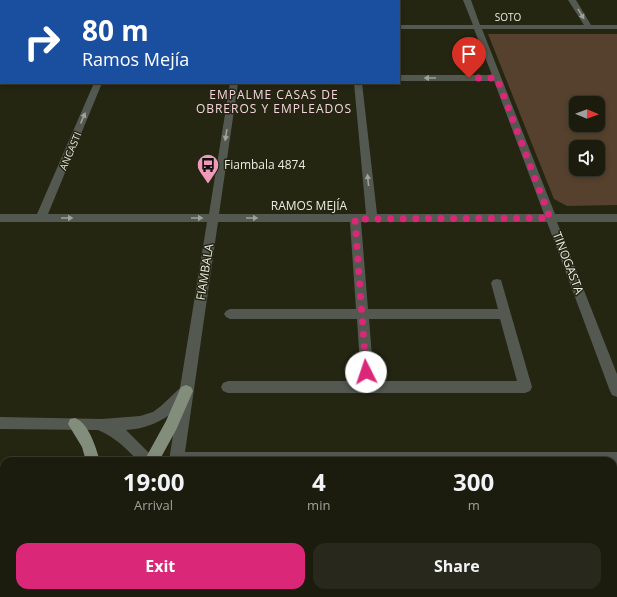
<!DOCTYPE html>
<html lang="en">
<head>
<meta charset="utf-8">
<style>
  body { margin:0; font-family:"Open Sans",sans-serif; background:#28291c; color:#f1f3f6; height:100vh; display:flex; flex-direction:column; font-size:15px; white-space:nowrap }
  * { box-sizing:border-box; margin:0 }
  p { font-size:13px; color:#a0a19e }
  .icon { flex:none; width:22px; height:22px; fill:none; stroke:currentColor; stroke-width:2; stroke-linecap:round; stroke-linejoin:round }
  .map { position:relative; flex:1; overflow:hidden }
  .drawer { position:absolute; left:0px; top:457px; width:617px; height:140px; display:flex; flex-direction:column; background:#1b1c0e; border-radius:12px 12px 0 0; box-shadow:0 2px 6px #0003,0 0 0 1px #393a2e }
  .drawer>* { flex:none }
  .guide { position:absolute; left:0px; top:0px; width:400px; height:84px; box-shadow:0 2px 6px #0003,0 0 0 1px #393a2e; background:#1a4fa0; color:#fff; overflow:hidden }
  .needle { width:26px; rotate:91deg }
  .controls { position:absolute; left:569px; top:96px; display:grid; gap:8px }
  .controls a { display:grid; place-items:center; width:36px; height:36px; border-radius:8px; background:#1b1c0e; box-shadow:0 2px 6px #0003,0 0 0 1px #393a2e; font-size:20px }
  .pin { position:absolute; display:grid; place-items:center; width:34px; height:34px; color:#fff; margin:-41px -17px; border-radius:50% 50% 50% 0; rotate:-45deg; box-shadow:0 0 4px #0007 }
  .pin .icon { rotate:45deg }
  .me { position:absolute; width:44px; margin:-22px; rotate:356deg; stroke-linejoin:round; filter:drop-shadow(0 0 3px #0008) }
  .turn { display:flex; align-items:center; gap:14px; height:84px; padding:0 16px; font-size:18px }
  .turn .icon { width:52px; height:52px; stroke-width:2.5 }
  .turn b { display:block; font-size:28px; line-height:34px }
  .eta { display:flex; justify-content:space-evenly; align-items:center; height:68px; text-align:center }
  .eta b { font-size:24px; font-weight:700; line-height:28px }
  .action { display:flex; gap:8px; margin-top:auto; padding:8px 16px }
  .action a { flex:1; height:46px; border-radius:12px; background:#db2777; color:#fff; font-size:16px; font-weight:700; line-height:46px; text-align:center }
  .action a+a { background:#28291c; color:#f1f3f6 }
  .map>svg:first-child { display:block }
</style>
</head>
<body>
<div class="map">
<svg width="617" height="597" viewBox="0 0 617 597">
  <rect width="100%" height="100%" fill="#242612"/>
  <!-- green -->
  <path fill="#55412d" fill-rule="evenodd" d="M488 34H617V205L567 206 554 199ZM576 103H598V125H576ZM576 147H598V169H576Z"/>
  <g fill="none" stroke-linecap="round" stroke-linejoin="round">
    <!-- minor -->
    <g fill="#535951" fill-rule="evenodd">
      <path d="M12 0H20L11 1Z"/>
      <rect x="128" y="0" width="8" height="1"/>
      <rect x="242" y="0" width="8" height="1"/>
      <rect x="346" y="0" width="8" height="1"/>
      <path d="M463 0H471L480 25H584L568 0H576L591 25H617V29H482L555 214H617V222H557L617 374V397L612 395 610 391 547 222H361L368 309H498L491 283 493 280 497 279 501 280 532 387 530 391 525 393H228L223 391 221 387 223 383 228 381H361L357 319H230L226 317 224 314 226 311 230 309H356L350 222H218L185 452H617V466H613V461H169L177 409C162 422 145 429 126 430L152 456 154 461H138C125 447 116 438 98 430L0 429V417L102 419 140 416 153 412 161 406 180 388 207 222H0V214H37L94 83H102L48 214H209L230 83H238L219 214H366L354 83H362L377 214H544L494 81H399V75H492L474 29H399V25H473ZM369 319H500L517 381H374Z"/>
      <rect x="0" y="77" width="1" height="6"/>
      <path d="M148 593H164L163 597H147Z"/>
    </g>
    <!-- major -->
    <g fill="#828d7c" fill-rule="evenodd">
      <path d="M186 385 191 387 193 391 176 430 159 461H144L166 421 181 387Z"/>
      <path d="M75 418C89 423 96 448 100 461H86L82 447 68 424 70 419Z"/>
      <path d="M13 593H32L31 597H12Z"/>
    </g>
  </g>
  <!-- one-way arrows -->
  <defs><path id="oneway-solid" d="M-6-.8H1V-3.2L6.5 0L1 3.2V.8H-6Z"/></defs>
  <g fill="#9fa298">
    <use href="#oneway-solid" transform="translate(581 14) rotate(59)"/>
    <use href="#oneway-solid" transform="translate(430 78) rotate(180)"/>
    <use href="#oneway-solid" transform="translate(83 118) rotate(-67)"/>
    <use href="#oneway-solid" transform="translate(226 135) rotate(99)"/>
    <use href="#oneway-solid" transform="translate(368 180) rotate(-96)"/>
    <use href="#oneway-solid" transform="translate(67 218)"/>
    <use href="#oneway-solid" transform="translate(197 218)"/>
    <use href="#oneway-solid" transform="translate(252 218)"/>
  </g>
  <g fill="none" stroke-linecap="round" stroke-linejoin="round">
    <!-- route -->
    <path stroke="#db2777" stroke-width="7" stroke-dasharray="0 12.6" d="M366 372 355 219 550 218 497 78H469"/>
  </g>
  <!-- icons -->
  <defs>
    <g id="bus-pin" transform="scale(1.15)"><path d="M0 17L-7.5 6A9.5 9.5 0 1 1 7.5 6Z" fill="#ef9ab8" stroke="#242612"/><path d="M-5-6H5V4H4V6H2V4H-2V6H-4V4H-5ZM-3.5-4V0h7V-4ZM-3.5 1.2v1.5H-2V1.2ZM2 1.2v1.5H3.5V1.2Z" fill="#111"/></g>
  </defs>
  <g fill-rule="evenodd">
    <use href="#bus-pin" x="208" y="165"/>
  </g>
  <g text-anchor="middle" stroke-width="3" stroke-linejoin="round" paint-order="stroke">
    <!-- far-street labels -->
    <g font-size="10" fill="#ebece0" stroke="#242612">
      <text x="508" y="21">SOTO</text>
      <text transform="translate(70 151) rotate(-67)" y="4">ANCASTI</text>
    </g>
    <!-- far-quarter labels -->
    <g font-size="12" letter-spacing="1" fill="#f7d5df" stroke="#242612">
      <text x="274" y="99">EMPALME CASAS DE<tspan x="274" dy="14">OBREROS Y EMPLEADOS</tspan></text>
    </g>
    <!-- poi labels -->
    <g font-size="12" fill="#ebece0" stroke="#242612" text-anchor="start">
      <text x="224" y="169">Fiambala 4874</text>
    </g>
    <!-- street labels -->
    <g font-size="12" fill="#ebece0" stroke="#242612">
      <text x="309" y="210">RAMOS MEJÍA</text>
      <text transform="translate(568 263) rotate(69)" y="4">TINOGASTA</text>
      <text transform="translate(205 272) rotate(-81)" y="4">FIAMBALA</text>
    </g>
  </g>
</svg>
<div class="controls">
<a><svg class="needle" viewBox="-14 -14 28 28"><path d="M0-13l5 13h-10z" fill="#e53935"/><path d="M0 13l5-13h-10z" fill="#a0a19e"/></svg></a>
<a><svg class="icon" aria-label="sound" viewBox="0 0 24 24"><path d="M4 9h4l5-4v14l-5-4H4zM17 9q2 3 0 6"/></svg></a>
</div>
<div class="pin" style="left:469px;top:78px;background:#d93025"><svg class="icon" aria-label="arrive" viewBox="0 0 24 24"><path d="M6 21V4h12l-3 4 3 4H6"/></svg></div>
<svg class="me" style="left:366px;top:372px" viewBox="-20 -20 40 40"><circle r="19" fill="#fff"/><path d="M0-13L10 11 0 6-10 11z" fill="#db2777"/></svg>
<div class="guide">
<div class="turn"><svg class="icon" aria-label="right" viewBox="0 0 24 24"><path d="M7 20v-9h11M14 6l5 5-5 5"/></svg><div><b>80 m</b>Ramos Mejía</div></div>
</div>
<section class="drawer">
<div class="eta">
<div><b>19:00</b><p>Arrival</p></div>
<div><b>4</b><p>min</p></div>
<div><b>300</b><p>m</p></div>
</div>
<div class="action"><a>Exit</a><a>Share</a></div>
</section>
</div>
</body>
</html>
